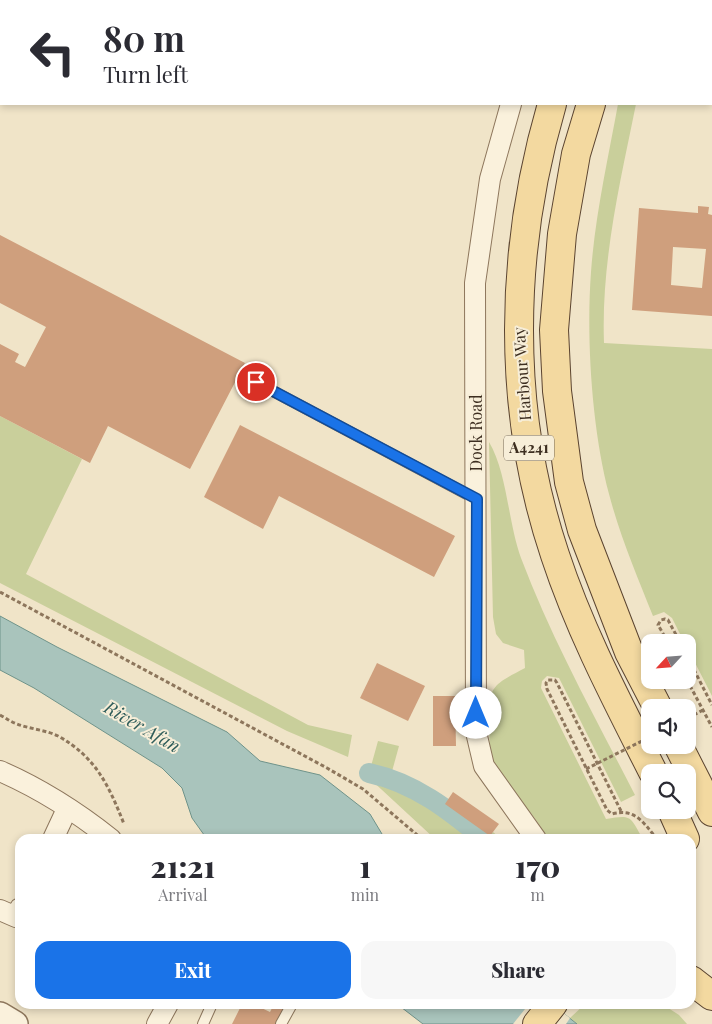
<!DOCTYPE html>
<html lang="en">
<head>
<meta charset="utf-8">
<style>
  body { margin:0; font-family:"Playfair Display",serif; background:#f7f7f7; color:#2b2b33; height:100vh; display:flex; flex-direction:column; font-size:19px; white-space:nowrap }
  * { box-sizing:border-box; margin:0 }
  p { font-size:16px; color:#7c7c81 }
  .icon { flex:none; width:28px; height:28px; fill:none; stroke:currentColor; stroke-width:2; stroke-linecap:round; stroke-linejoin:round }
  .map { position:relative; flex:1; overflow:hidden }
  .drawer { position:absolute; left:15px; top:834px; width:681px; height:175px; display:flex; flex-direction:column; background:#fff; border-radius:15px; box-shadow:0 2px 8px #0003 }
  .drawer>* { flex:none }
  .hud { position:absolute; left:0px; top:0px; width:712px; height:105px; box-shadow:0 2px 8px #0003; background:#fff; color:#2b2b33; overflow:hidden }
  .needle { width:32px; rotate:244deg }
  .controls { position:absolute; left:641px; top:634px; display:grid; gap:10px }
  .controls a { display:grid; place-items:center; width:55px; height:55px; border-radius:10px; background:#fff; box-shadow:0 2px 8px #0003; font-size:25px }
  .pin { position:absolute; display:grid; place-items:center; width:42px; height:42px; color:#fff; margin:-21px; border:2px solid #fff; border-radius:50%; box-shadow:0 1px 5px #0007 }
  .me { position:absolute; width:55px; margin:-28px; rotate:0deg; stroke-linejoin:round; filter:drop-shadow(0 0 4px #0008) }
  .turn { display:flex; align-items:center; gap:18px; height:105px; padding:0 20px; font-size:22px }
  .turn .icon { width:65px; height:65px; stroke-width:2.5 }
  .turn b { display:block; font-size:35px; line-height:42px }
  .eta { display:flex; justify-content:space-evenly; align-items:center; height:85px; text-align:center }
  .eta b { font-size:30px; font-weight:800; line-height:35px }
  .action { display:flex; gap:10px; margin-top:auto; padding:10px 20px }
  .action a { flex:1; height:58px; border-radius:15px; background:#1a73e8; color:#fff; font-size:20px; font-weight:800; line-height:58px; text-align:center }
  .action a+a { background:#f7f7f7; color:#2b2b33 }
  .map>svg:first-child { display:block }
</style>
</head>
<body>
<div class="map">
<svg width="712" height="1024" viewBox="0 0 712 1024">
  <rect width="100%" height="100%" fill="#f0e4c8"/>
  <!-- green -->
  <g fill="#c9cf9b">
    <path d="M618 104H636C620 183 601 262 604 343L712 349V696L688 649V642H684L672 618 664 612 653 616C637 576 620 536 609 494 592 430 586 339 591 272 595 216 608 159 618 104Z"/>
    <path d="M0 416 82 459 26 574 308 725 352 735 348 757 287 731 0 583Z"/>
    <path d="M489 442C507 472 508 522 521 558 552 640 595 717 635 795L621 802 559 678 547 676 542 681 541 688 606 819C633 814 630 817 643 839H546C536 810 506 792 494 764 488 751 490 735 489 722 487 686 495 684 525 668L524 650 503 643 496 634 493 617Z"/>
    <path d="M378 741 399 746 391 775 427 791 490 836 493 832 501 839H435L368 777Z"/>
    <path d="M585 1004H662L679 1015 687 1024H577L570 1018Z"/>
  </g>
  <!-- water -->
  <g fill="#a9c4bc" stroke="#6f938a">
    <path d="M0 616 57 647 227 732 260 761 320 775 370 814 385 839H207L192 818 182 788 162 768 34 688 0 670Z"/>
    <path d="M397 1004H552L577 1024H423Z"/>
  </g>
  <!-- pier -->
  <path fill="#f0e4c8" d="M529 1004H552L570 1018 566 1024H513Z"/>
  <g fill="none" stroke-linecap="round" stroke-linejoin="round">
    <!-- canal -->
    <path stroke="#a9c4bc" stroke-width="20" d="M369 773C415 783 449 810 484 839"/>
  </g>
  <!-- building -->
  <g fill="#cf9f7d" fill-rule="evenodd">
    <path d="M698 206 709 207 708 214 712 215V316L632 310 639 208 698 213ZM673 247 706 249 702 288 671 285Z"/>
    <path d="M0 235 245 363 190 469 108 426 90 463 0 416V344L19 354 15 362 25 367 46 327 0 303Z"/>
    <path d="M240 425 455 536 434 577 279 496 263 529 204 497Z"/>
    <path d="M377 663 425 686 408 721 360 698Z"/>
    <path d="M433 696H455L456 746H433Z"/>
    <path d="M453 792 499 824 490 836 445 804Z"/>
    <path d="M242 1004H253L270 1012 274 1004H289L279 1024H232Z"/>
  </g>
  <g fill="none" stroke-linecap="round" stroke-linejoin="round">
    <!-- service casing -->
    <g stroke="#8d765c" stroke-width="12">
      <g id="service">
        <path d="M665 1 666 0"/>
        <path d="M256 382 476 499"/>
        <path d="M203 1024 212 1004"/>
        <path d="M281 1024 292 1004"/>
      </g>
    </g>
    <!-- minor casing -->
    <g stroke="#8d765c" stroke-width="22">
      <g id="minor">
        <path d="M540 1V0"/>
        <path d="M511 104 490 179 475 283 476 732 484 766 536 839"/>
        <path d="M0 771C39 788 77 812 111 839"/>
        <path d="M53 839 67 809"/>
        <path d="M0 910 16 917 20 908"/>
        <path d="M157 1024 168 1004"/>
      </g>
    </g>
    <!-- tertiary casing -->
    <g stroke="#8d765c" stroke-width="28">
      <path id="tertiary" d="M0 1015 15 1024"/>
    </g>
    <!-- primary casing -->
    <g stroke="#5b4430" stroke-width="30">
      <g id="primary">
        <path d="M582 1 583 0"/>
        <path d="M620 1V0"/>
        <path d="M552 104C509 251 506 409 555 555 580 631 617 701 653 772"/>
        <path d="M591 104 576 154 562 234 554 330 557 391 569 482 582 530 629 652 658 708"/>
        <path d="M678 745 712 812"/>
        <path d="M672 810 685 839"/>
        <path d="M691 980 712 996"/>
        <path d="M537 1024 553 1004"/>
      </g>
    </g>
    <!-- path -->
    <g stroke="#8d765c" stroke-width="3" stroke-dasharray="4 2.5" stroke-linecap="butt">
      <path d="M0 592 327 768 363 789 422 839"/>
      <path d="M668 642 658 625 661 620 665 619 668 620 680 642"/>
      <path d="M688 658 712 705"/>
      <path d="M687 680 712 727"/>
      <path d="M0 715C6 718 11 722 17 724 30 729 46 730 58 736 96 757 109 786 124 824"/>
      <path d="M688 718 692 727"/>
      <path d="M688 718 703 710"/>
      <path d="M621 811 557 683 555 680H548L546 683 547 689 607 810 612 814C635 808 643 822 657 839"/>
    </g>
    <!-- service -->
    <use href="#service" stroke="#faf1dc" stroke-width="10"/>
    <!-- minor -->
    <use href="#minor" stroke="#faf1dc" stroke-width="20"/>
    <!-- tertiary -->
    <use href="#tertiary" stroke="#faf1dc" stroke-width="25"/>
    <!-- primary -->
    <use href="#primary" stroke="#f3d9a0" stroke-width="28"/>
    <!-- path-bridge -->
    <path stroke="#8d765c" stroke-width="3" stroke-dasharray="4 2.5" stroke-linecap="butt" d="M586 769 650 737"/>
  </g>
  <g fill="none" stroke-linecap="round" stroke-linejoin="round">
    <!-- route casing -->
    <g stroke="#114b97" stroke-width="12">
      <path id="route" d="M256 382 477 499 476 713"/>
    </g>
    <!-- route -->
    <use href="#route" stroke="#1a73e8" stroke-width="9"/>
  </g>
  <g text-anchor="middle" stroke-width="4" stroke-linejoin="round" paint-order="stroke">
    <!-- shield labels -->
    <rect fill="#f7eed8" stroke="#756857" stroke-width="1" x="504" y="435.5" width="50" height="25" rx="4"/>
    <g font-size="15" font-weight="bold" fill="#3d2e20">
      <text x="529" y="453">A4241</text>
    </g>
    <!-- street labels -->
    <g font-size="16" fill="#3d2e20" stroke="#f7eed8">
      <text transform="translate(522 374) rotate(-94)" y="6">Harbour Way</text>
      <text transform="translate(476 433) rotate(-90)" y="6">Dock Road</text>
    </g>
    <!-- water labels -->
    <g font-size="18" font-style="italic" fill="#2f5d5a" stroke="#f7eed8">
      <text transform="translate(142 727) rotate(30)" y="6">River Afan</text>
    </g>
  </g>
</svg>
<div class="controls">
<a><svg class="needle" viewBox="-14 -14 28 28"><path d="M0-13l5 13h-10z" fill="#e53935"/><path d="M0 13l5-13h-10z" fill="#7c7c81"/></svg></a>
<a><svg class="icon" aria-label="sound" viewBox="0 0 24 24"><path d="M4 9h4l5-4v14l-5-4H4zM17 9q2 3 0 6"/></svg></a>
<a><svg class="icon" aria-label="search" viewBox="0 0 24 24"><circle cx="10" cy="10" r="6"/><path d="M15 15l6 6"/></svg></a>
</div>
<div class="pin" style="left:256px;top:382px;background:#d93025"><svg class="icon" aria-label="arrive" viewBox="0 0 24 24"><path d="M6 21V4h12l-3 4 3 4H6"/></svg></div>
<svg class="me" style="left:476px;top:713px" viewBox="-20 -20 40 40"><circle r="19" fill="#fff"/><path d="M0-13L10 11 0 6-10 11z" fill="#1a73e8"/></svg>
<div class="hud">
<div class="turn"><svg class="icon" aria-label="left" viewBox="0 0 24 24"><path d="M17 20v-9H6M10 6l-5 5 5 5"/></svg><div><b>80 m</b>Turn left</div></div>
</div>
<section class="drawer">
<div class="eta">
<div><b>21:21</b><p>Arrival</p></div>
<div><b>1</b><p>min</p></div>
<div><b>170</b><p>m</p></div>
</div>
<div class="action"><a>Exit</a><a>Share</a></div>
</section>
</div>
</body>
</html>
